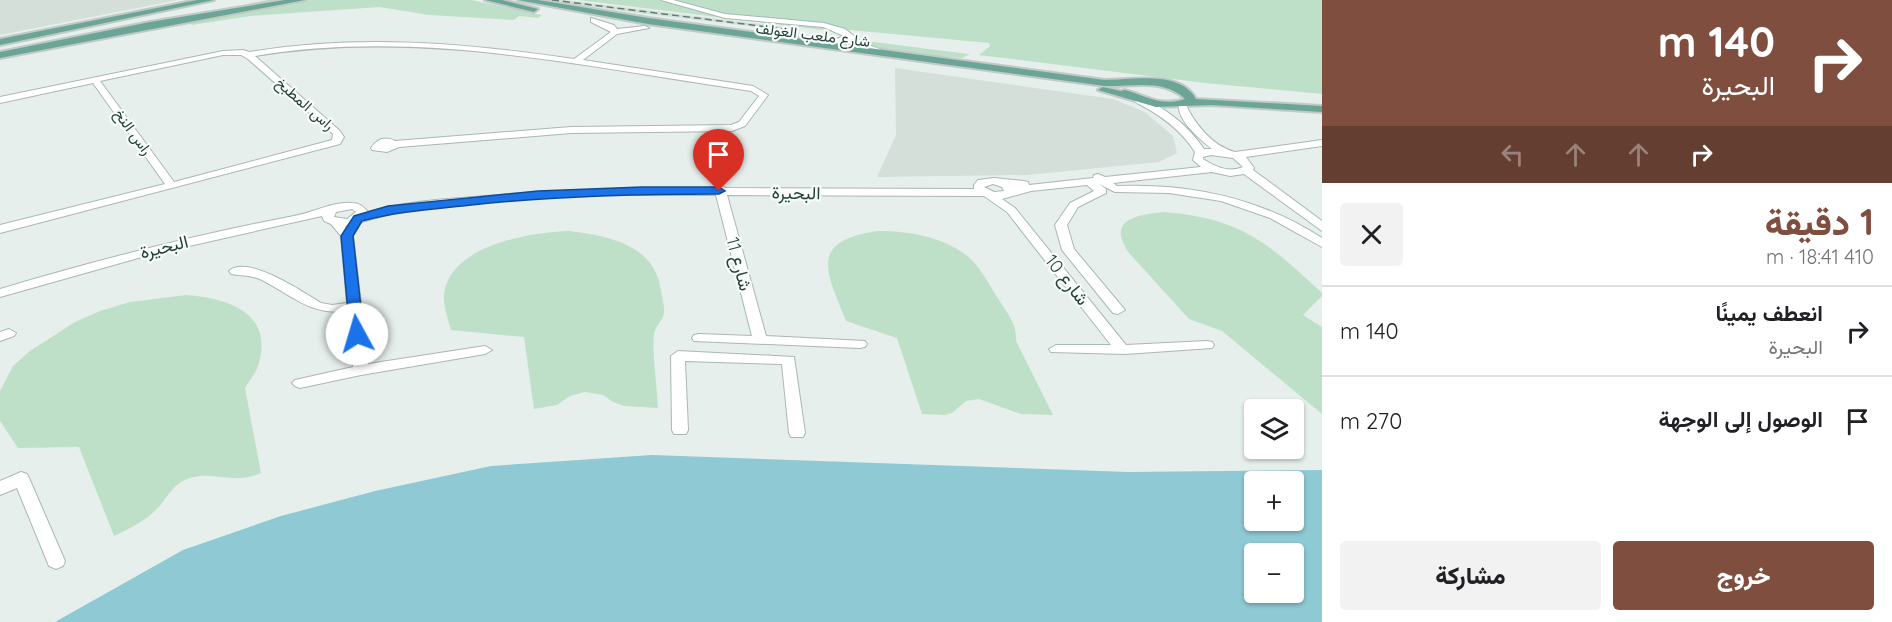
<!DOCTYPE html>
<html lang="ar">
<head>
<meta charset="utf-8">
<style>
  body { margin:0; font-family:Quicksand,Vazirmatn,sans-serif; background:#f2f2f2; color:#202124; direction:rtl; height:100vh; display:flex; flex-direction:column; font-size:22px; white-space:nowrap }
  * { box-sizing:border-box; margin:0 }
  p { font-size:20px; color:#757577 }
  .icon { flex:none; width:33px; height:33px; fill:none; stroke:currentColor; stroke-width:2; stroke-linecap:round; stroke-linejoin:round }
  .map { position:relative; flex:1; overflow:hidden; direction:ltr }
  .panel { display:flex; flex-direction:column; background:#fff; width:570px }
  .panel>* { flex:none }
  .guide { background:#7f4e3f; color:#fff; overflow:hidden }
  .buttons { position:absolute; left:1244px; top:399px; display:grid; gap:12px }
  .buttons a { display:grid; place-items:center; width:60px; height:60px; border-radius:6px; background:#fff; box-shadow:0 2px 4px #0004; font-size:30px }
  .pin { position:absolute; display:grid; place-items:center; width:51px; height:51px; color:#fff; margin:-62px -26px; border-radius:50% 50% 50% 0; rotate:-45deg; box-shadow:0 0 6px #0007 }
  .pin .icon { rotate:45deg }
  .me { position:absolute; width:66px; margin:-33px; rotate:354deg; stroke-linejoin:round; filter:drop-shadow(0 0 4px #0008) }
  .turn { display:flex; align-items:center; gap:21px; height:126px; padding:0 18px; font-size:27px }
  .turn .icon { width:78px; height:78px; stroke-width:2.5 }
  .turn b { display:block; font-size:42px; line-height:51px }
  .lanes { display:flex; align-items:center; height:57px; padding:0 18px; background:#0003; justify-content:center; gap:30px; direction:ltr }
  .lanes .off { opacity:.35 }
  .round { display:grid; place-items:center; flex:none; width:63px; height:63px; border-radius:6px; background:#f2f2f2 }
  .overview { display:flex; align-items:center; justify-content:space-between; height:102px; padding:0 18px }
  h1 { font-size:36px; font-weight:800; line-height:45px; color:#7f4e3f }
  .primary-button { display:flex; gap:12px; margin-top:auto; padding:12px 18px }
  .primary-button a { flex:1; height:69px; border-radius:6px; background:#7f4e3f; color:#fff; font-size:24px; font-weight:800; line-height:69px; text-align:center }
  .primary-button a+a { background:#f2f2f2; color:#202124 }
  ul { padding:0; list-style:none }
  li { display:flex; align-items:center; gap:18px; height:90px; padding:0 18px; border-top:2px solid #e0e0e0 }
  li div { flex:1 }
  li b { display:block; font-size:22px }
  li em { font-style:normal }
  main { display:flex; flex:1; min-height:0 }
  .map>svg:first-child { display:block }
</style>
</head>
<body>
<main>
<section class="panel">
<div class="guide">
<div class="turn"><svg class="icon" aria-label="right" viewBox="0 0 24 24"><path d="M7 20v-9h11M14 6l5 5-5 5"/></svg><div><b>140 m</b>البحيرة</div></div>
<div class="lanes"><svg class="icon off" aria-label="left" viewBox="0 0 24 24"><path d="M17 20v-9H6M10 6l-5 5 5 5"/></svg><svg class="icon off" aria-label="ahead" viewBox="0 0 24 24"><path d="M12 20V5M6 11l6-6 6 6"/></svg><svg class="icon off" aria-label="ahead" viewBox="0 0 24 24"><path d="M12 20V5M6 11l6-6 6 6"/></svg><svg class="icon" aria-label="right" viewBox="0 0 24 24"><path d="M7 20v-9h11M14 6l5 5-5 5"/></svg></div>
</div>
<div class="overview"><div><h1>1 دقيقة</h1><p>410 m · 18:41</p></div><a class="round"><svg class="icon" aria-label="close" viewBox="0 0 24 24"><path d="M6 6l12 12M18 6L6 18"/></svg></a></div>
<ul>
<li><svg class="icon" aria-label="right" viewBox="0 0 24 24"><path d="M7 20v-9h11M14 6l5 5-5 5"/></svg><div><b>انعطف يمينًا</b><p>البحيرة</p></div><em>140 m</em></li>
<li><svg class="icon" aria-label="arrive" viewBox="0 0 24 24"><path d="M6 21V4h12l-3 4 3 4H6"/></svg><div><b>الوصول إلى الوجهة</b></div><em>270 m</em></li>
</ul>
<div class="primary-button"><a>خروج</a><a>مشاركة</a></div>
</section>
<div class="map">
<svg width="1322" height="622" viewBox="0 0 1322 622">
  <rect width="100%" height="100%" fill="#e6efeb"/>
  <!-- built -->
  <g fill="#d4dfda">
    <path d="M0 0H178L0 35Z"/>
    <path d="M547 0H565L785 27 783 30 630 12Z"/>
    <path d="M895 68 1113 99 1145 112 1173 136 1177 153 1159 162 1027 175 877 177 896 135Z"/>
  </g>
  <!-- green -->
  <g fill="#bfe0c8">
    <path d="M267 0H471L542 15 538 18 519 16 514 20 429 15 379 7 250 16 192 25 179 18Z"/>
    <path d="M578 0H1322V94L1205 83 979 55 990 46 989 43 850 30 839 31 825 27 823 30Z"/>
    <path d="M858 40 968 54H970L962 58C935 55 880 53 858 40Z"/>
    <path d="M1163 212C1241 218 1267 242 1322 293V296L1303 315 1322 327V414L1222 331 1189 319 1129 253C1106 220 1136 215 1163 212Z"/>
    <path d="M569 231C608 236 655 244 661 291 662 297 665 307 664 313 663 321 655 326 654 334 652 358 657 384 658 408L624 406 613 402 603 395 585 392 570 396 557 405 534 409 524 337 451 330C448 319 443 305 444 294 450 245 531 232 569 231Z"/>
    <path d="M877 231C907 231 941 236 966 255 980 265 989 285 999 300 1008 314 1017 324 1016 341L1053 415 1021 414 979 399 966 401 952 413 945 415 922 414 897 338 846 321C827 272 807 242 877 231Z"/>
    <path d="M186 295C227 298 273 312 259 363 257 372 249 381 245 388L261 473C233 486 212 469 187 479 172 485 168 497 158 508 145 521 131 528 114 536L79 447 18 448 0 421V391L13 366 30 351 75 322 100 311 130 302Z"/>
  </g>
  <!-- water -->
  <path fill="#8ec9d4" fill-rule="evenodd" d="M652 455 1128 472 1322 470V622H55L183 550 281 516 375 491 491 466ZM1254 482H1293V520H1254ZM1254 554H1293V592H1254Z"/>
  <g fill="none" stroke-linecap="round" stroke-linejoin="round">
    <!-- minor casing -->
    <g stroke="#a8b8b2" stroke-width="2">
      <g id="minor">
        <path d="M661 0H673L725 14 824 23 845 29 863 43 887 52 883 54 857 47 848 40C837 44 821 48 810 43L811 41 834 40 844 36 823 27 725 18Z"/>
        <path d="M591 18 614 25 617 29 645 26 649 28 617 34 583 60 753 86 768 95 745 126 732 131 571 133 399 147 387 152 372 150 371 148C377 139 385 136 395 141L571 127 731 125 739 122 759 96 751 91 712 85C561 62 408 30 255 56L340 131 344 137 340 144 0 233V225L165 184 93 83 0 103V97L223 51 243 50 249 52C360 34 464 43 574 59L611 32 591 22ZM223 55H241L248 59 333 134 332 140 174 182 100 81Z"/>
        <path d="M1140 98C1166 107 1189 127 1204 149H1212C1200 139 1176 120 1179 103H1185C1194 123 1212 146 1235 152L1322 140V146L1246 157 1254 168 1253 170 1322 221V231L1244 174 1230 176 1212 172 1113 183 1117 186C1191 183 1260 198 1322 238V247L1270 218 1221 201 1169 193 1115 192 1099 184 1106 189V193L1078 207 1067 225 1074 249 1125 310 1118 314 1113 313 1062 250 1055 225 1070 203 1094 191 1087 185 1031 191 1002 199 1015 208 1126 345 1207 341 1212 342 1214 345 1212 348 1125 354 1051 352 1049 349 1056 345H1111L1007 212 984 196 727 195 766 336 865 341 867 344 865 347 860 348 694 341 692 338 694 335 699 334 752 336 716 195C614 194 511 195 411 210 388 213 367 222 345 226L353 236 368 364 485 346 492 350 485 354 361 375 300 388 295 386 292 383 295 380 353 367 348 311C311 316 293 296 262 280 252 275 242 276 231 274L229 271C247 254 303 292 321 303L332 305 347 303 341 236 331 224 324 221 322 216 149 255 0 297V289C97 260 195 235 294 216 313 213 333 201 352 203 359 203 363 206 368 212 406 201 446 199 485 196 561 189 638 188 714 188L715 185 719 184 725 188 974 189V185L978 180 994 178 1024 181 1028 182 1029 185 1093 178 1094 175 1098 174 1105 177 1201 167 1193 160 1195 152C1181 130 1161 115 1137 103L1135 101ZM1211 155 1233 158 1243 167C1230 173 1215 167 1203 159V157ZM993 184 1002 187 1004 191 994 192 984 187ZM352 209 356 212 347 219 334 217 336 212Z"/>
        <path d="M9 329 16 333 14 336 0 341V332Z"/>
        <path d="M678 351 794 357 805 433 803 437H791L789 433 782 364 685 361 688 430 686 434H674L672 430 671 356Z"/>
        <path d="M21 472 27 474 29 478 65 561 63 566 56 569 49 566 17 488 0 495V481Z"/>
      </g>
    </g>
    <!-- major casing -->
    <g stroke="#c2cac8" stroke-width="4">
      <g id="major">
        <path d="M197 0H214L0 45V39Z"/>
        <path d="M285 0H305L0 58V52L150 22Z"/>
        <path d="M485 0H502L538 9 534 12Z"/>
        <path d="M518 0H538L648 18 1105 80C1133 80 1180 70 1196 99L1322 106V112L1211 105 1156 107 1098 90 1103 87 1121 91 1125 90C1147 96 1160 107 1185 99 1164 78 1132 87 1105 86L648 24Z"/>
      </g>
    </g>
    <!-- minor -->
    <use href="#minor" fill="#fff" fill-rule="evenodd"/>
    <!-- major -->
    <use href="#major" fill="#6aa596" fill-rule="evenodd"/>
    <!-- rail -->
    <path stroke="#5f7d75" stroke-width="1.5" stroke-dasharray="7 4" stroke-linecap="butt" d="M552 0 784 29"/>
  </g>
  <!-- route -->
  <path fill="#1a73e8" stroke="#114b97" stroke-width="1.5" d="M642 187H719L725 191 719 194C636 194 554 196 471 205 434 209 398 211 362 221L353 236 364 334 357 338 350 334 341 236 354 216 388 206 538 191Z"/>
  <g text-anchor="middle" stroke-width="4.5" stroke-linejoin="round" paint-order="stroke">
    <!-- far-street labels -->
    <g font-size="15" fill="#24423a" stroke="#f7fbf9">
      <text transform="translate(813 35) rotate(7)" y="5">شارع ملعب الغولف</text>
      <text transform="translate(305 104) rotate(41)" y="5">راس المطبخ</text>
      <text transform="translate(133 132) rotate(54)" y="5">راس النخ</text>
    </g>
    <!-- street labels -->
    <g font-size="18" fill="#24423a" stroke="#f7fbf9">
      <text transform="translate(796 193) rotate(1)" y="6">البحيرة</text>
      <text transform="translate(164 247) rotate(-14)" y="6">البحيرة</text>
      <text transform="translate(739 264) rotate(75)" y="6">شارع 11</text>
      <text transform="translate(1067 280) rotate(52)" y="6">شارع 10</text>
    </g>
  </g>
</svg>
<div class="buttons">
<a><svg class="icon" aria-label="layers" viewBox="0 0 24 24"><path d="M12 4l9 5-9 5-9-5zM3 14l9 5 9-5"/></svg></a>
<a>+</a>
<a>−</a>
</div>
<div class="pin" style="left:719px;top:191px;background:#d93025"><svg class="icon" aria-label="arrive" viewBox="0 0 24 24"><path d="M6 21V4h12l-3 4 3 4H6"/></svg></div>
<svg class="me" style="left:357px;top:334px" viewBox="-20 -20 40 40"><circle r="19" fill="#fff"/><path d="M0-13L10 11 0 6-10 11z" fill="#1a73e8"/></svg>
</div>
</main>
</body>
</html>
